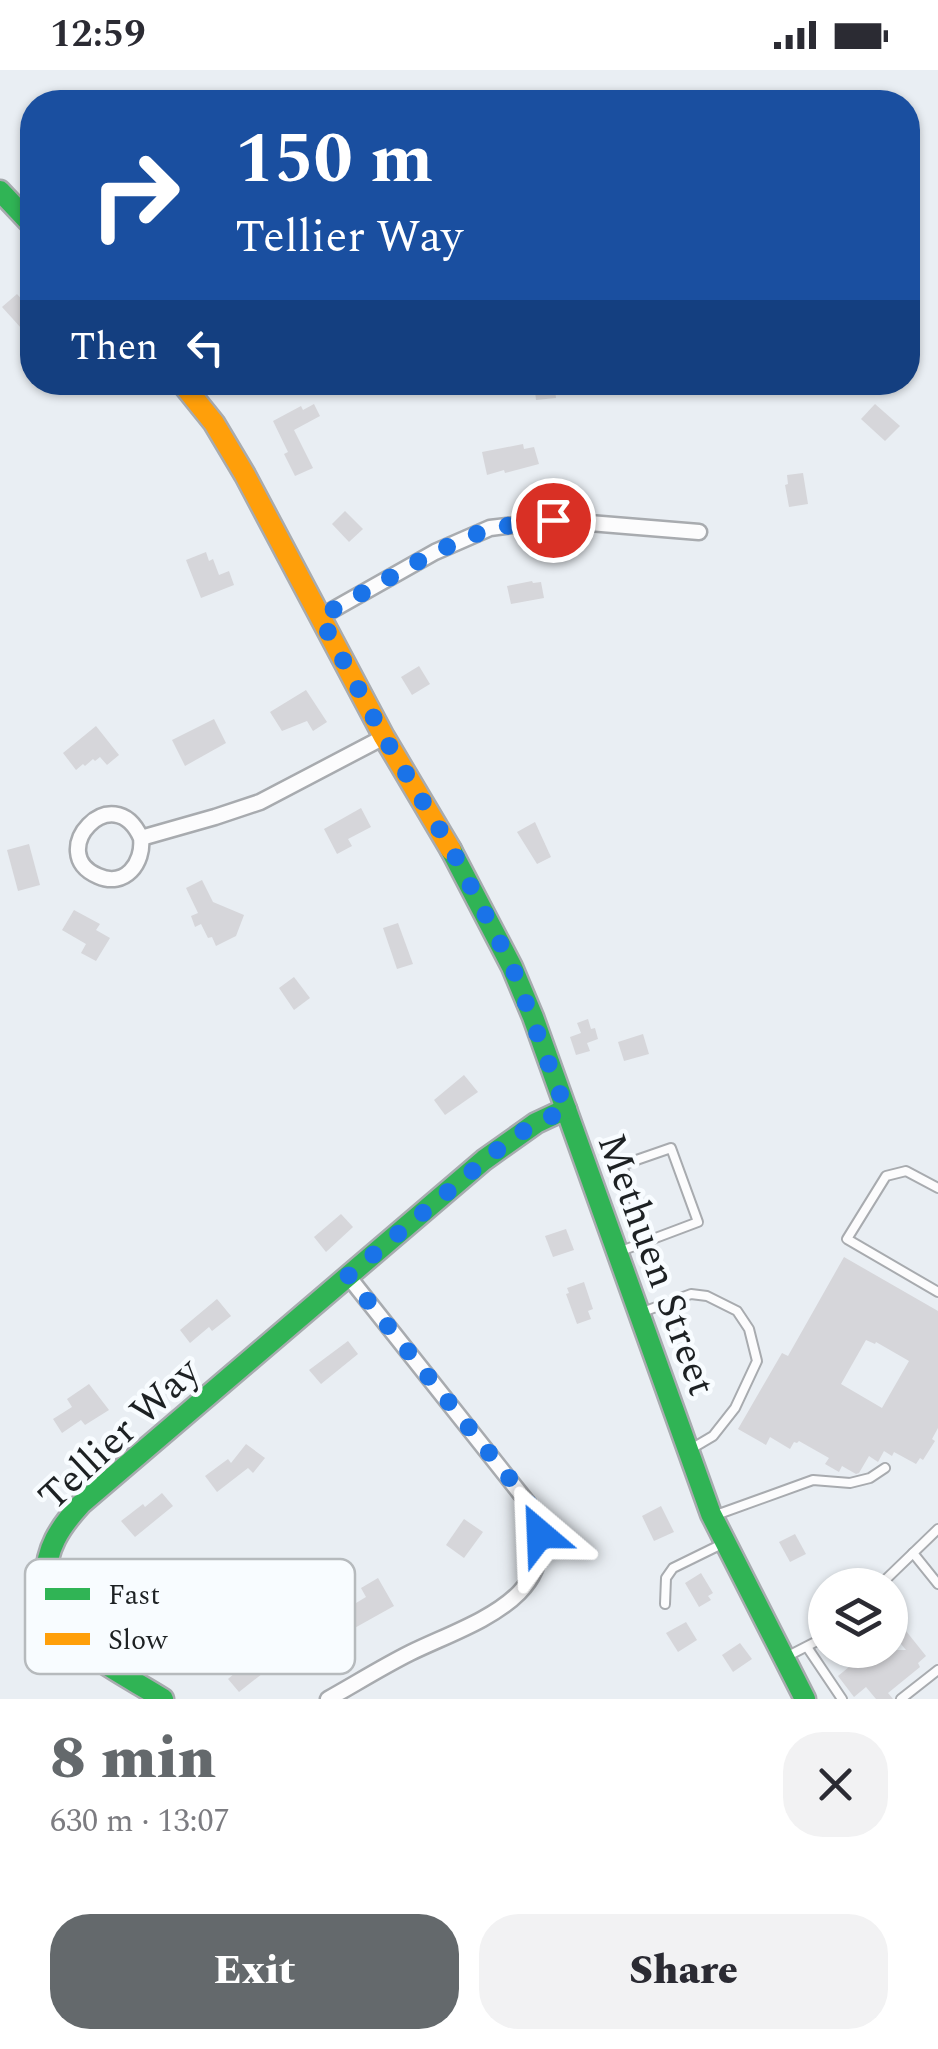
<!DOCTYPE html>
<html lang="en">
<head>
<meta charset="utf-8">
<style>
  body { margin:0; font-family:Spectral,serif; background:#f2f2f3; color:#2b2b33; height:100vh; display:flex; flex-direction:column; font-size:38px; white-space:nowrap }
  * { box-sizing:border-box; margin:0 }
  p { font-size:32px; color:#7c7c81 }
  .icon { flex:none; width:55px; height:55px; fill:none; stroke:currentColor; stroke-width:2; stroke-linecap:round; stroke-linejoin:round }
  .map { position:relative; height:1629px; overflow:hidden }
  .side { display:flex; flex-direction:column; background:#fff; flex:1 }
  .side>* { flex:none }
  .guide { position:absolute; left:20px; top:20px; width:900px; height:305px; border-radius:40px; box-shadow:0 2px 8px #0004; background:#1a4fa0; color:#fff; overflow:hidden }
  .buttons { position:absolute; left:808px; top:1498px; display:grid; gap:20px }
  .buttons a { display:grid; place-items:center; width:100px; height:100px; border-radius:50%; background:#fff; box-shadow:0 2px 8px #0004; font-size:50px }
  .pin { position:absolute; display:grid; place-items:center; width:85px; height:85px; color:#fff; margin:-42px; border:5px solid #fff; border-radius:50%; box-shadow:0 2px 10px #0007 }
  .me { position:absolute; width:110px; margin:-55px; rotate:334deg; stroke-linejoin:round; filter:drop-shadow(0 0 8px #0008) }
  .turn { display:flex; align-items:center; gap:35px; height:210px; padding:0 50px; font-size:45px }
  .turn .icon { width:130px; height:130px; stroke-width:2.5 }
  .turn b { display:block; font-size:70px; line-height:85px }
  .then { display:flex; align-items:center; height:95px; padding:0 50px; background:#0003; gap:20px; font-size:38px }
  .round { display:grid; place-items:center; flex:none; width:105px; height:105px; border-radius:40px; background:#f2f2f3 }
  .overview { display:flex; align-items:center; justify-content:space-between; height:170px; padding:0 50px }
  h1 { font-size:60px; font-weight:800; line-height:75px; color:#64696c }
  .cta { display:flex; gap:20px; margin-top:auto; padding:20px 50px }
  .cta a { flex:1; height:115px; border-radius:40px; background:#64696c; color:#fff; font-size:40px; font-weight:800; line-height:115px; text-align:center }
  .cta a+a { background:#f2f2f3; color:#2b2b33 }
  .status { display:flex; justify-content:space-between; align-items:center; height:70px; padding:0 50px; background:#fff; direction:ltr }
  .status svg { height:28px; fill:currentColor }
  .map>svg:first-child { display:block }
</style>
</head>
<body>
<div class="status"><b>12:59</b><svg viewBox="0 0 49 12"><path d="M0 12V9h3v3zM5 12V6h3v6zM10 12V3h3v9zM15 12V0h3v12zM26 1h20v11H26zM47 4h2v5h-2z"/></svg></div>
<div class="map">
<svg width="938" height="1629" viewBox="0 0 938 1629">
  <rect width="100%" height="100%" fill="#e9eef3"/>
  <!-- building -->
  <g fill="#d6d6da" fill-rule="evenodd">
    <path d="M17 224 32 241V249L22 259 2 237Z"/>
    <path d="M534 312H554L556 328 536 330Z"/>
    <path d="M314 334 320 346 294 360 313 398 295 406 284 384 288 382 273 351 301 336 303 340Z"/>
    <path d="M875 334 900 356 885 371 861 349Z"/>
    <path d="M523 374 524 379 534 377 539 394 505 403 504 400 487 405 482 382Z"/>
    <path d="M803 403 808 434 789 437 785 415 788 414 787 405Z"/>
    <path d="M345 441 363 459 349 472 332 454Z"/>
    <path d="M206 482 209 491 213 489 219 505 229 501 234 515 201 528 186 490Z"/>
    <path d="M532 511 533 513 541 512 544 528 511 534 507 516Z"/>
    <path d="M419 596 430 614 412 625 401 607Z"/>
    <path d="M306 620 327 652 313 661 307 651 282 661 270 642Z"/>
    <path d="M214 649 226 673 185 696 172 670Z"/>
    <path d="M96 656 119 685 107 695 100 687 95 691 93 689 85 696 83 694 76 700 63 683Z"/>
    <path d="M361 738 371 757 348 769 352 776 337 784 324 759Z"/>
    <path d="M535 752 551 787 537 794 517 762Z"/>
    <path d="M29 774 40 815 18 821 7 780Z"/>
    <path d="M202 810 213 832 244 845 236 866 216 876 212 867 208 868 201 854 195 857 191 846 198 843 186 818Z"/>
    <path d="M74 840 100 854 96 860 110 868 96 891 81 883 86 874 62 860Z"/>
    <path d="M398 853 413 894 397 899 383 858Z"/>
    <path d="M294 907 310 928 294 940 279 918Z"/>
    <path d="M588 949 591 959 595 958 598 969 587 973 590 981 576 985 570 967 581 963 577 953Z"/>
    <path d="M643 964 649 984 624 991 618 972Z"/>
    <path d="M464 1005 478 1022 445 1045 434 1030Z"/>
    <path d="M341 1144 353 1157 326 1182 314 1167Z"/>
    <path d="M566 1159 574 1180 553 1187 545 1166Z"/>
    <path d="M844 1187 938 1241V1358L932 1369 935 1371 923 1390 920 1388 916 1394 894 1382 892 1386 884 1381 878 1392 869 1386 859 1403 856 1404 842 1396 839 1402 825 1394 829 1388 799 1371 797 1373 794 1372 790 1379 770 1367 766 1375 738 1359 782 1283 788 1286ZM866 1270 875 1274 876 1272 909 1291 882 1338 841 1314Z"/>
    <path d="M584 1212 593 1239 588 1241 591 1249 577 1254 566 1224 569 1223 567 1218Z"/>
    <path d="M217 1229 231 1246 212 1261 209 1257 190 1273 180 1260Z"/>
    <path d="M348 1271 358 1284 321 1314 309 1300Z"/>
    <path d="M89 1314 109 1340 85 1355 81 1350 62 1363 53 1349 72 1337 67 1329Z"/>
    <path d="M246 1374 265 1388 253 1403 248 1398 217 1422 205 1406 228 1389 231 1393Z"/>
    <path d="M162 1423 173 1436 135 1467 121 1451 143 1434 145 1437Z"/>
    <path d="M661 1436 674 1462 654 1471 642 1446Z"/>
    <path d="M464 1449 483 1462 464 1488 446 1475Z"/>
    <path d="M795 1464 806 1484 790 1492 779 1472Z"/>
    <path d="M701 1503 713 1523 708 1526 711 1530 699 1537 685 1513Z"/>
    <path d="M378 1508 394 1536 351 1560 341 1542 366 1527 361 1518Z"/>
    <path d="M890 1541 926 1586 918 1593 920 1597 888 1623 893 1629H876L866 1617 854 1627 838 1606 849 1597 835 1580H906L890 1561Z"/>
    <path d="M686 1552 697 1570 678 1582 666 1563Z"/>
    <path d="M740 1573 752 1589 733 1602 722 1585Z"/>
    <path d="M265 1577 277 1592 239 1622 228 1609Z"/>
  </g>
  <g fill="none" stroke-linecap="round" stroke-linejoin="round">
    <!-- lane casing -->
    <g stroke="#a8abaf" stroke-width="12">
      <g id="lane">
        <path d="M938 1118 906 1101 886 1106 847 1169 938 1222"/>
        <path d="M621 1181 698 1152 671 1078 622 1095 647 1171"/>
        <path d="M640 1243 691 1224 707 1226 737 1241 749 1259 757 1291 735 1338 713 1366 691 1379"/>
        <path d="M716 1445 813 1410 850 1413 870 1408 885 1398"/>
        <path d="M913 1483 938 1514"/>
        <path d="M880 1515 938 1459"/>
        <path d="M665 1534 666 1508 673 1498 724 1473"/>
        <path d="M807 1577 842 1629"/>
        <path d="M786 1587 825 1567"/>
        <path d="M901 1629 938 1600"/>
      </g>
    </g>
    <!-- street casing -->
    <g stroke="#a8abaf" stroke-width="19">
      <g id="street">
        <path d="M320 547 435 482 490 458 553 450 699 462"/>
        <path d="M141 768C144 793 125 818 98 806 44 783 113 706 141 768L215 747 260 732 384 667"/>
        <path d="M328 1629C355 1614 382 1597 410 1583 471 1553 570 1527 531 1437L348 1206"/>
      </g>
    </g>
    <!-- fast casing -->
    <g stroke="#a8abaf" stroke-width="25">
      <g id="fast">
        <path d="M0 121 32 155"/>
        <path d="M451 780 512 897 533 947 711 1444 805 1629"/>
        <path d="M163 1629C129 1607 70 1580 51 1542 46 1533 46 1521 46 1511 45 1479 60 1457 81 1434L484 1090 536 1053 566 1039"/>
      </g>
    </g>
    <!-- slow casing -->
    <g stroke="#a8abaf" stroke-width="25">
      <path id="slow" d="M181 312 214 353 245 405 384 667 451 780"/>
    </g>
    <!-- lane -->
    <use href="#lane" stroke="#fcfcfd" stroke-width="8"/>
    <!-- street -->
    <use href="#street" stroke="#fcfcfd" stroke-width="14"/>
    <!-- fast -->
    <use href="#fast" stroke="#30b455" stroke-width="20"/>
    <!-- slow -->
    <use href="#slow" stroke="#ff9f0a" stroke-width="20"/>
  </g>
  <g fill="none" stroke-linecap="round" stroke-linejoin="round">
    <!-- route -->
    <path stroke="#1a73e8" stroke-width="18" stroke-dasharray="0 32.4" d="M540 1464 531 1437 514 1414 348 1206 508 1071 536 1053 566 1040 512 896 452 780 384 667 320 547 435 482 490 458 553 450"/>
  </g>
  <g text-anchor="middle" stroke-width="9" stroke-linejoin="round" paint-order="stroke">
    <!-- street labels -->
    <g font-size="40" fill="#1d2123" stroke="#f8fcff">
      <text transform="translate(658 1194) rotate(70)" y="14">Methuen Street</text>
      <text transform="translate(118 1363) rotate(-43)" y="14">Tellier Way</text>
    </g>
  </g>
  <!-- legend -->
  <rect x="25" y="1489" width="330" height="115" rx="15" fill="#f8fcff" stroke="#b6babd" stroke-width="2.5"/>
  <rect x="45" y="1518" width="45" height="12" fill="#30b455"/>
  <rect x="45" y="1563" width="45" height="12" fill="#ff9f0a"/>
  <g font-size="28" fill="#1d2123">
    <text x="108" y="1534">Fast</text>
    <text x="108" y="1579">Slow</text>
  </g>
</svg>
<div class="buttons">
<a><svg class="icon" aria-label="layers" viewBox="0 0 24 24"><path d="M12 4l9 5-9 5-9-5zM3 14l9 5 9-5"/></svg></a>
</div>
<div class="pin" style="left:553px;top:450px;background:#d93025"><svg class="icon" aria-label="arrive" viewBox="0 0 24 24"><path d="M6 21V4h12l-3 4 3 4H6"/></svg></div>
<svg class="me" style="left:540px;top:1464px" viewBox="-20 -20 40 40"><path d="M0-17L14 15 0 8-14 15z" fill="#1a73e8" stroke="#fff" stroke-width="4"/></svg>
<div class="guide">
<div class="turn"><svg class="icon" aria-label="right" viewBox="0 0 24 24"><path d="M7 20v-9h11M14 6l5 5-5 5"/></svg><div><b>150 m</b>Tellier Way</div></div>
<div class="then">Then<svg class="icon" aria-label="left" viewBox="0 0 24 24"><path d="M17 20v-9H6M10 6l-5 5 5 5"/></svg></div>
</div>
</div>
<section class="side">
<div class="overview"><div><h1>8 min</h1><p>630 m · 13:07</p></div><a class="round"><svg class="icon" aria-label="close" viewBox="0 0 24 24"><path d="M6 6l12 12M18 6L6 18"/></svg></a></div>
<div class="cta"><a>Exit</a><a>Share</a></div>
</section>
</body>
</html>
